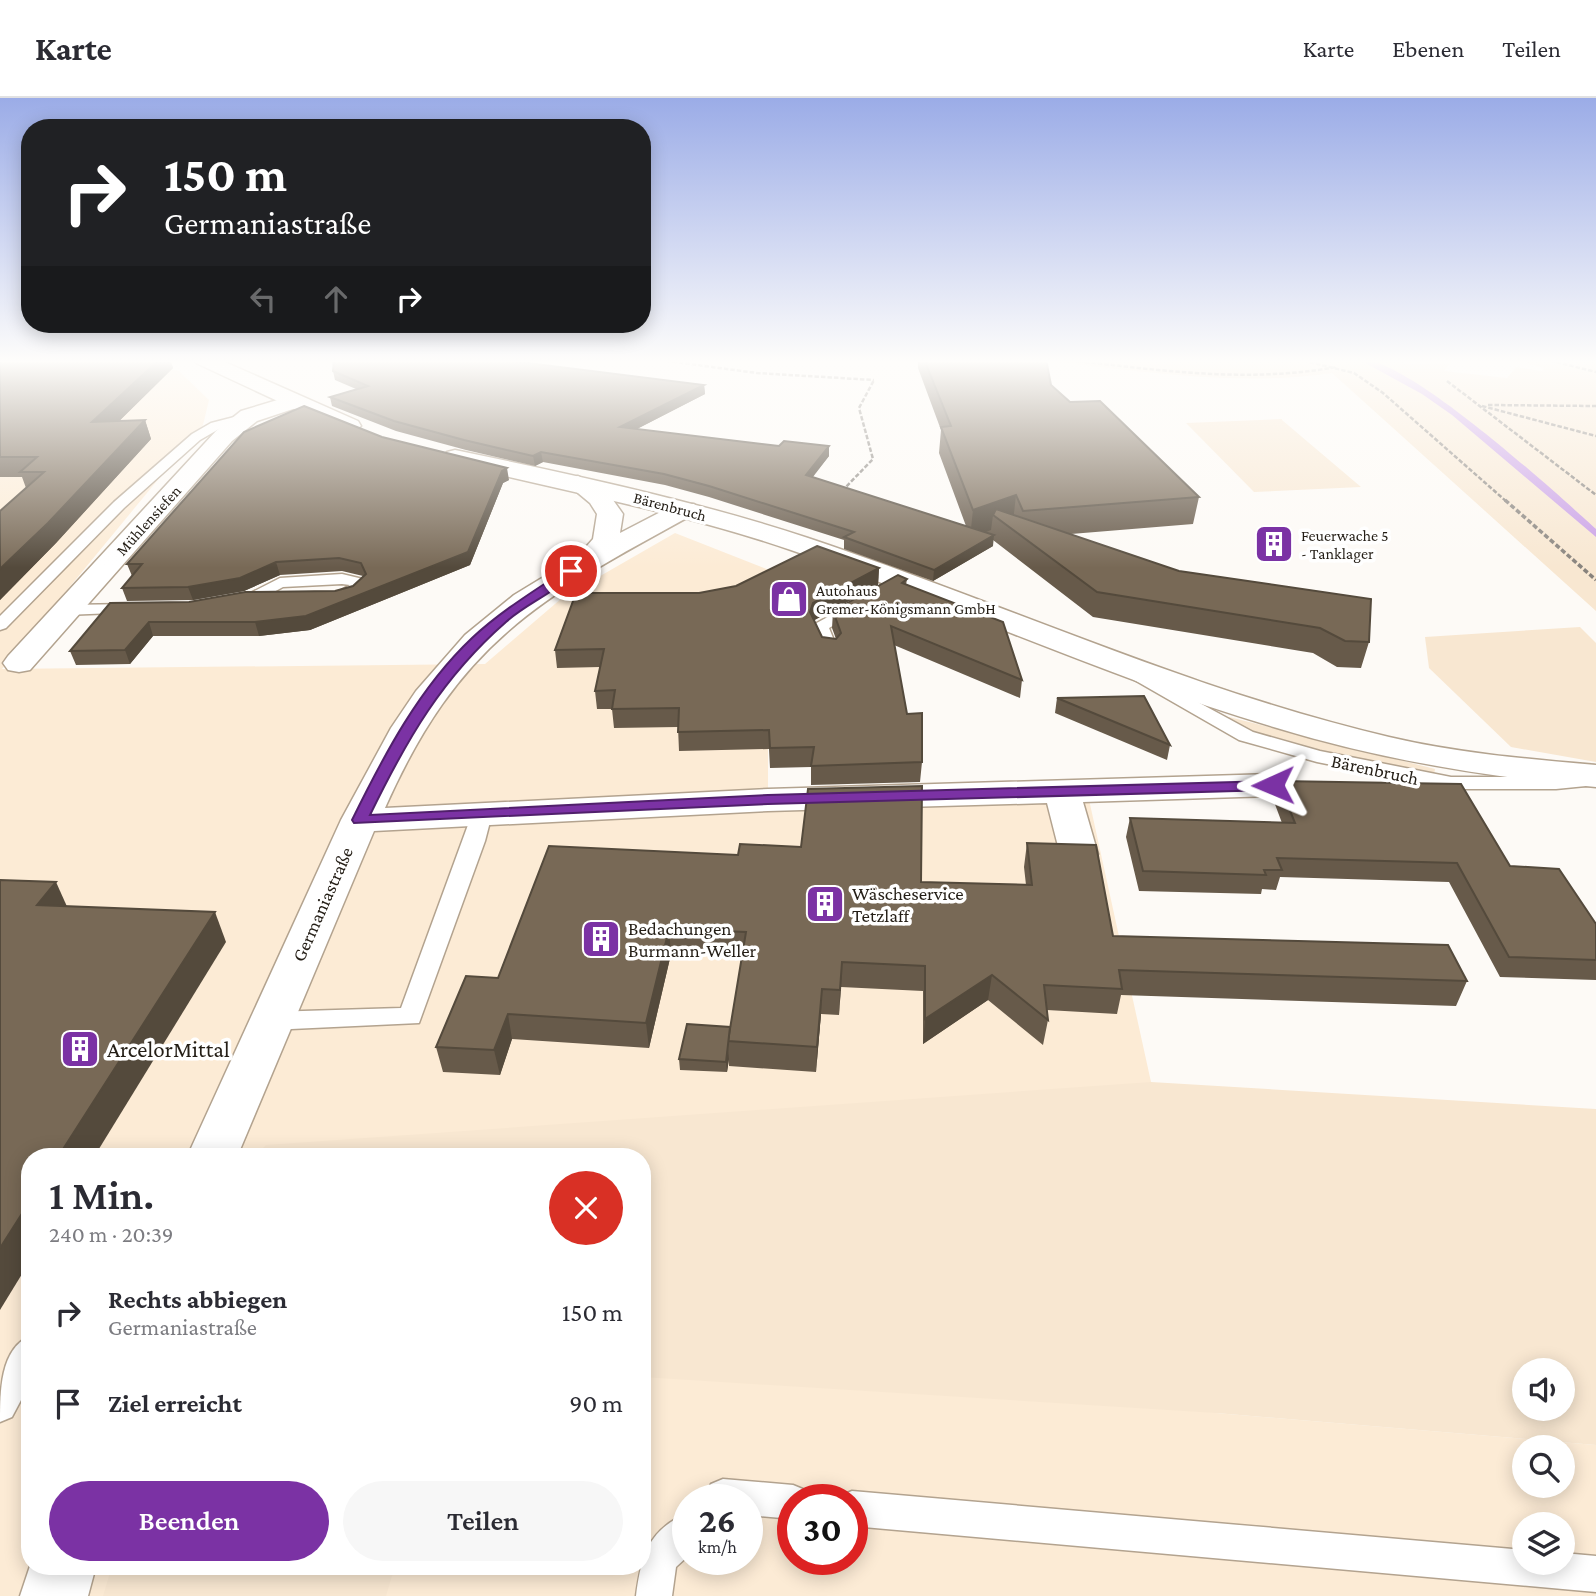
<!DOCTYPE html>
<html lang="de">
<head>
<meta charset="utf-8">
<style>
  body { margin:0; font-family:"Crimson Pro",serif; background:#f7f7f7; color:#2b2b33; height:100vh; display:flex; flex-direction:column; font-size:26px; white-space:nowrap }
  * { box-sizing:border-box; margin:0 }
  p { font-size:23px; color:#7c7c81 }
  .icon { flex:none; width:38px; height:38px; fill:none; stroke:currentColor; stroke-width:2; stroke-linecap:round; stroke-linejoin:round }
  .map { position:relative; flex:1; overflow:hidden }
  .drawer { position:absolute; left:21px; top:1050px; width:630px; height:427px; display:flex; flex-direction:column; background:#fff; border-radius:28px; box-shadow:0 4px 18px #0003 }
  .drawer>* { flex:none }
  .banner { position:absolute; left:21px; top:21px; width:630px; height:214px; border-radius:28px; box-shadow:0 4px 18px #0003; background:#202124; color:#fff; overflow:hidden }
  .fabs { position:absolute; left:1512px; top:1260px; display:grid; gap:14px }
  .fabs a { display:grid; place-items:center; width:63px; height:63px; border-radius:50%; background:#fff; box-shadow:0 4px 18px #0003; font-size:35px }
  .speed { position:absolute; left:672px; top:1386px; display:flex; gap:14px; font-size:35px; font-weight:700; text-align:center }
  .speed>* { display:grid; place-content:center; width:91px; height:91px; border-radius:50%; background:#fff; box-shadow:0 4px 18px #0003; line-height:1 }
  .speed small { font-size:18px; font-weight:400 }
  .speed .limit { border:10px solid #d22; background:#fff; color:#111 }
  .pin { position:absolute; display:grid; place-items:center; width:60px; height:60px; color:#fff; margin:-30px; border:4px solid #fff; border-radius:50%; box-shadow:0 2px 7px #0007 }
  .me { position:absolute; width:77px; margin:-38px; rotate:269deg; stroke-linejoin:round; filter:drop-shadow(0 0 5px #0008) }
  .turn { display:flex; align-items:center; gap:24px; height:147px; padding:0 28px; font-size:32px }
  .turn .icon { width:91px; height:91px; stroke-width:2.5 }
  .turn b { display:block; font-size:49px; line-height:60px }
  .lanes { display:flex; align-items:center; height:66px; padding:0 28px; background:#0003; justify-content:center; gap:35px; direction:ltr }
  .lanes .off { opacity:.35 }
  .round { display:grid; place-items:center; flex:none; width:74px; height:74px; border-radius:37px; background:#f7f7f7 }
  .head { display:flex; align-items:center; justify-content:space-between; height:119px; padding:0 28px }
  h1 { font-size:42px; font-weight:600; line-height:52px }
  .cta { display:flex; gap:14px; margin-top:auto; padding:14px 28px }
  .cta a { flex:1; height:80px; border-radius:42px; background:#7b32a4; color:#fff; font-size:28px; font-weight:600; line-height:80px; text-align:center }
  .cta a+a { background:#f7f7f7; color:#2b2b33 }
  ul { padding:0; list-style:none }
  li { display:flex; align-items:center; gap:21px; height:91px; padding:0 28px }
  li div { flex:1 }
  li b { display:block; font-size:26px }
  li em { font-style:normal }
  header { display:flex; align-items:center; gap:42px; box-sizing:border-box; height:98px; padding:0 35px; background:#fff; border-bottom:2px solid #e1e1e2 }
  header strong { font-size:33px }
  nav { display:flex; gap:38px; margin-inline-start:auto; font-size:24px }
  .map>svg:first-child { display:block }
</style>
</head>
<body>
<header>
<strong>Karte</strong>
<nav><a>Karte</a><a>Ebenen</a><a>Teilen</a></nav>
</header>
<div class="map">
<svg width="1596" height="1498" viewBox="0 0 1596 1498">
  <rect width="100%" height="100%" fill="#fdfaf6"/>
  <!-- built -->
  <path fill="#fcebd5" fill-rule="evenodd" d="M128 261 179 273 209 302 203 327 2 571 485 566 562 500 675 435 838 499 797 520 768 612V701L1088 697 1151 984 1216 1315 1596 1347V1498H0V265ZM30 1059H642V1468H30ZM1524 1349H1563V1388H1524ZM688 1402H747V1461H688ZM793 1402H852V1461H793ZM1524 1426H1563V1465H1524Z"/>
  <!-- green -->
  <g fill="#f8e7d1" fill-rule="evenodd">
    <path d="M1030 261H1399L1406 266 1450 265 1444 273 1507 280 1516 269 1542 273 1544 270 1526 265 1529 261H1596V513L1332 275C1232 290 1129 271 1030 261Z"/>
    <path d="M1282 321V322L1361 389 1254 394 1186 325Z"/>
    <path d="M1580 529 1596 545V664L1511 649 1429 570 1425 539Z"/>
    <path d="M1229 619 1435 671 1434 677C1365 663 1290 653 1226 622Z"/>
    <path d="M1151 984 1596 1011V1347L1216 1315 642 1279V1059H254L266 1047ZM1524 1272H1563V1311H1524Z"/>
    <path d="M112 1468H395L386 1498H103Z"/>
  </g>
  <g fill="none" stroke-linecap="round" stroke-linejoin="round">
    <!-- stream -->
    <path fill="#c99fe6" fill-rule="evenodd" d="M1358 261C1407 258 1556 395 1596 431V439L1452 317 1422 296Z"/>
    <!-- lane casing -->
    <g stroke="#b3a38f" stroke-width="3">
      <g id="lane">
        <path d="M246 316 250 317V323L219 331 200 342 124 410 6 530 0 532V518L114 404 192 336 211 325Z"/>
        <path d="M342 476 363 481 367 487C346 514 281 504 249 505L241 500 280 480ZM342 486 350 487 338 494 272 495 283 489Z"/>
        <path d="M857 503 863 505V511L829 530 838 552 836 556H824L813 527Z"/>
        <path d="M133 506 141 511 139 514 65 517 57 512 65 507Z"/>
        <path d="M1137 571 1253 634 1320 653 1451 679H1556L1596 675V687L1556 691H1451L1317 664 1239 642 1131 580 1128 576Z"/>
        <path d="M482 710 492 716 485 743 419 925 270 932 261 929 258 923 261 917 270 914 401 910 472 716Z"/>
        <path d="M30 1238V1285L12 1319 0 1324C0 1294 0 1251 30 1238Z"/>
        <path d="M723 1381 793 1387 805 1392 809 1402H793V1421L747 1417V1402H703L711 1386Z"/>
        <path d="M852 1393 1524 1452V1465H1563V1455L1596 1458V1494L852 1428V1402H838L840 1398Z"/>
        <path d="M688 1415V1458L676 1469 672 1498H636C641 1460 647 1432 688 1415Z"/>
      </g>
    </g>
    <!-- street casing -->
    <g stroke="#b3a38f" stroke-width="3">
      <g id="street">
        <path d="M294 297 305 303 302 308 257 323 232 343 30 572 19 574 8 572 3 565 8 558 216 333 241 313Z"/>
        <path d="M578 378 608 395 623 416 620 435 676 406H694L698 411 694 416C540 500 459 543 385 710L768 691 1273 676 1286 679 1291 687 1286 695 1273 698 1083 704 1098 756 1093 764 1079 768 1065 764 1060 756 1047 705 768 713 374 733 237 1059H187L341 722 391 630 416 593 465 537 514 497 578 458 593 441 597 416 590 405 566 385 569 380Z"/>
        <path d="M30 1468H96L88 1498H20Z"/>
      </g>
    </g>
    <!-- secondary casing -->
    <g stroke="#b3a38f" stroke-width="3">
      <g id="secondary">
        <path d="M193 261H218L358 323 361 328 350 335 342 333 196 265Z"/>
        <path d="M455 352C574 377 693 402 808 440 1003 505 1189 592 1389 639 1457 655 1527 661 1596 667V689C1487 679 1382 662 1277 630 1111 581 954 508 791 452 678 413 562 393 447 364L443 359 447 354Z"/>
      </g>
    </g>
    <!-- path-far1 -->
    <g stroke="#88837d" stroke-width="2.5" stroke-dasharray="4.5 2" stroke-linecap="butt">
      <path d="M653 261 757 275 874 282"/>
      <path d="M1059 261C1152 271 1243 286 1336 269"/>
      <path d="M1297 261 1354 275 1383 295 1507 404"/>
      <path d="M1544 261 1596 274"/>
      <path d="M1447 283 1596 397"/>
      <path d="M1488 307 1596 308"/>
      <path d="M1482 308 1596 338"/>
      <path d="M842 393 873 361 859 310 874 282"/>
    </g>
    <!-- path -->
    <path stroke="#88837d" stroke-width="3.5" stroke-dasharray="5 2.5" stroke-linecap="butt" d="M1505 402 1596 482"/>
    <!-- lane -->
    <use href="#lane" fill="#fff" fill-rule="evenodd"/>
    <!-- street -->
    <use href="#street" fill="#fff" fill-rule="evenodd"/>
    <!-- secondary -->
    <use href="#secondary" fill="#fff" fill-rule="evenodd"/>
  </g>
  <!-- wall -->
  <g fill="#675a4a">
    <path d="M0 261H170L173 270 119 323 145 322 151 341 56 445 0 502V413L26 390 22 379H0Z"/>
    <path d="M918 261H1046L1051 287 1070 304 1199 399 1193 426 1071 436 1369 544 1361 570 1337 569 1313 555 1093 519 993 442V448L933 483 844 451V442L709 399 665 387 543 364 535 368 466 352 396 333 332 308 330 299 356 291 335 282 333 273 530 265 704 287 705 296 637 331 779 348H829V358L812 379 966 428 939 355 941 332 918 270Z"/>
    <path d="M382 339 509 382 503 385 470 467 310 532 259 538H153L130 566 76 567 70 553 189 504 335 493 353 488 363 478 342 473 280 477 244 493 193 502 127 503 122 490 132 478 127 466Z"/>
    <path d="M879 470 878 487 814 522 822 539 836 541 832 530 833 513 907 481 906 487 1022 582 1020 600 894 547 907 616 922 664 920 684 811 687V669L770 670 769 651 679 653 678 629 614 630 612 611H597L595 593 600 569 557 570 555 552 699 495Z"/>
    <path d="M1057 600 1170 647 1167 662 1055 615Z"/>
    <path d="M1278 683 1510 768 1596 826V882L1500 879 1449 784 1280 779 1276 792 1262 791 1261 796 1139 793 1126 739 1130 720 1282 725 1273 701Z"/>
    <path d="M1027 745 1113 838 1467 883 1456 908 1121 897 1117 916 1047 912 1048 922 1043 947 988 902 923 946V893L841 889 839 917 821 916 816 974 729 968V961L727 974 680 972 679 961 730 929 742 858 671 856 649 950 512 941 500 977 443 974 436 949 498 880 549 748 921 784 1026 787 1024 769Z"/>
  </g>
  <!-- shaded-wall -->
  <g fill="#544a3c">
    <path d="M160 261H170L173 270 99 343 92 324Z"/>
    <path d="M517 261H539L514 272 512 263Z"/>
    <path d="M704 287 705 296 621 339 620 329Z"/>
    <path d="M145 322 151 341 56 445 0 502V471Z"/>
    <path d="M829 348V358L806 388V377Z"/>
    <path d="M541 354 543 364 535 368 533 358Z"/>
    <path d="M507 370 509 382 503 385 470 467 310 532 259 538 255 524 468 454 502 373Z"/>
    <path d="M1016 397 1013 424 993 417 991 432 970 440 973 412Z"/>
    <path d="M994 437 993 448 933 483 934 472Z"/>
    <path d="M276 464 280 477 244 493 193 502 188 489Z"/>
    <path d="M879 470 878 487 813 523 810 514 813 505Z"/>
    <path d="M149 524 153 538 130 566 125 552Z"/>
    <path d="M56 784 69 813 37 807Z"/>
    <path d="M215 814 226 844 94 1059H58Z"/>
    <path d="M669 831 671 856 649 950 646 925Z"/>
    <path d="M842 864 841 889 839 917 840 892Z"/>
    <path d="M992 877 988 902 923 946 925 921Z"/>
    <path d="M822 891 821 916 816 974 817 949Z"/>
    <path d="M508 916 512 941 500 977 494 952Z"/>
    <path d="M728 951 729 961 727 974 726 964Z"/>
    <path d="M30 1103V1163L0 1212V1150Z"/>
  </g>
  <!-- building -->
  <g fill="#786956" stroke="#544a3c" stroke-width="2">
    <path d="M0 261H160L92 324 145 322 48 425 0 471V413L44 374H20L37 359H0Z"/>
    <path d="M334 261H517L512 263 704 287 620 329 779 348 784 343 829 348 806 377 994 437 934 472 844 439 854 434 709 388 664 376 541 354 533 358 464 342 394 323 330 299 368 288 333 273Z"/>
    <path d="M924 261H1046L1051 287 1070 304 1100 303 1199 399 1023 413 1016 397 973 412 941 329 951 328Z"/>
    <path d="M304 308 382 339 507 370 502 373 468 454 306 518 255 524H149L125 552 70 553 110 505 189 504 245 494 335 493 353 488 366 476 361 465 339 460 276 464 240 480 188 489 122 490 142 466H127L244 334Z"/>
    <path d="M996 411 1179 473 1371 501 1369 544 1345 543 1320 530 1097 494 993 417Z"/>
    <path d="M817 448 879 470 813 505 810 514 822 539 836 541 841 535 833 513 898 477 907 481 902 485 1003 524 1022 582 891 528 907 616 922 615V664L811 668 814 649 770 650 769 632 678 634 679 610 612 611 615 592 595 593 604 551 555 552 576 495H699L736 488Z"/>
    <path d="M1144 598 1170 647 1057 600Z"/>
    <path d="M1278 683 1461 686 1510 768 1559 771 1596 826V862L1509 859 1457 765 1277 760 1282 772H1264L1266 777 1143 773 1130 720 1295 725Z"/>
    <path d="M922 688 921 784 1032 787 1027 745 1096 747 1113 838 1448 847 1467 883 1119 872 1122 891 1044 887 1048 922 992 877 925 921V868L842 864 840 892 822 891 817 949 728 943 746 834 669 831 646 925 508 916 494 952 436 949 466 878 498 880 549 748 738 757 740 746 801 749 808 691Z"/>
    <path d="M0 782 56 784 37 807 215 814 58 1059H30V1103L0 1150Z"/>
    <path d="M687 926 730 929 726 964 679 961Z"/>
  </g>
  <!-- sky -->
  <linearGradient id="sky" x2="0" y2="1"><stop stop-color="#9bace7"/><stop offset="0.56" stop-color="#fefdfb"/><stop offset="1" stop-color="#fefdfb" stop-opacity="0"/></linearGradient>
  <rect width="1596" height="470" fill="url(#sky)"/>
  <!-- route -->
  <path fill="#7b32a4" stroke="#50206b" stroke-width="2" d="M567 471 576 473C557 494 527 505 506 524 442 580 407 641 370 717L768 697 1273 683 1280 687 1273 692 768 706 354 725 352 722C384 657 419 590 472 540 501 513 534 493 567 471Z"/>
  <!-- icons -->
  <defs>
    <g id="building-square" transform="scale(2.0125)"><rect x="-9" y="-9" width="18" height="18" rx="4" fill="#7b32a4" stroke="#fff"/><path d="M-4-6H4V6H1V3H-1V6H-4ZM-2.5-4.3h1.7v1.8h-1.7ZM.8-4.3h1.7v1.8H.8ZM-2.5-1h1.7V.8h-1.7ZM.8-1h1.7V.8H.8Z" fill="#fff"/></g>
    <g id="shop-square" transform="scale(2.0125)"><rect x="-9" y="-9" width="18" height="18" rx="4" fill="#7b32a4" stroke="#fff"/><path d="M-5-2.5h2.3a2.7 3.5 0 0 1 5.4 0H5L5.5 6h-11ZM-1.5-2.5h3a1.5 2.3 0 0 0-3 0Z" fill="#fff"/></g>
  </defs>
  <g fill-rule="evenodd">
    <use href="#building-square" x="1274" y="446"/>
    <use href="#shop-square" x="789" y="501"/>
    <use href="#building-square" x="825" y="806"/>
    <use href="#building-square" x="601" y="841"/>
    <use href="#building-square" x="80" y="951"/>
  </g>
  <g text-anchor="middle" stroke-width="7" stroke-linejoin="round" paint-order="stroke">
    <!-- far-street labels -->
    <g font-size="16" fill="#241e16" stroke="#fff">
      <text transform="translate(670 408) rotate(15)" y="6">Bärenbruch</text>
      <text transform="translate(148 422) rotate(-48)" y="6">Mühlensiefen</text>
    </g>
    <!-- far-poi labels -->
    <g font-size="16" fill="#241e16" stroke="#fff" text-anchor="start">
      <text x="1301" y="443">Feuerwache 5<tspan x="1301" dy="18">- Tanklager</tspan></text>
      <text x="816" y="498">Autohaus<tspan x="816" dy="18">Gremer-Königsmann GmbH</tspan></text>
    </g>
    <!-- street labels -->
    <g font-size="19" fill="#241e16" stroke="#fff">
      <text transform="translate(1375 671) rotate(12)" y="7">Bärenbruch</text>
      <text transform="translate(322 806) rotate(-66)" y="7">Germaniastraße</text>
    </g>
    <!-- poi labels -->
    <g font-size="19" fill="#241e16" stroke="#fff" text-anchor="start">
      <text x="852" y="802">Wäscheservice<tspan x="852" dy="22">Tetzlaff</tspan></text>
      <text x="628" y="837">Bedachungen<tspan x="628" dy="22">Burmann-Weller</tspan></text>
    </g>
    <!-- near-poi labels -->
    <g font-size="23" fill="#241e16" stroke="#fff" text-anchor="start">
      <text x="107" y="959">ArcelorMittal</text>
    </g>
  </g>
</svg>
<div class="fabs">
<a><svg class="icon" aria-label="sound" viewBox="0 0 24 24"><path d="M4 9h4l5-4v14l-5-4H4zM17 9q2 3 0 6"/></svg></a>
<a><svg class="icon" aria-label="search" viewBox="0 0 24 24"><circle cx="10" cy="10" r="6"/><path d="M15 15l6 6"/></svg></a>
<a><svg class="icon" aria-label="layers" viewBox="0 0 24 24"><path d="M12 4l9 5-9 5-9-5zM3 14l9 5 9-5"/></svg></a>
</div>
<div class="speed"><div>26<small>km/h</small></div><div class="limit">30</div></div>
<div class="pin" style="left:571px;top:473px;background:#d93025"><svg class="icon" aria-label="arrive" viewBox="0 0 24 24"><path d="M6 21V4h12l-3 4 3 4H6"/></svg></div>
<svg class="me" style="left:1273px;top:687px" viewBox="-20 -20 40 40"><path d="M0-17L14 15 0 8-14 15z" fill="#7b32a4" stroke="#fff" stroke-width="4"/></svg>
<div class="banner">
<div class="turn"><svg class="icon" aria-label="right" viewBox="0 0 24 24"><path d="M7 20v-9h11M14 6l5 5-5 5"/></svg><div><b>150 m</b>Germaniastraße</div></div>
<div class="lanes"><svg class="icon off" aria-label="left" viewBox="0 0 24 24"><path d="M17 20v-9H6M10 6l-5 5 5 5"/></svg><svg class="icon off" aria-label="ahead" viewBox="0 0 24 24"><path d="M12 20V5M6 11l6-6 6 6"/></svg><svg class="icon" aria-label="right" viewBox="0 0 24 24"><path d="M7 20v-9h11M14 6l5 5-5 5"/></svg></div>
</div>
<section class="drawer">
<div class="head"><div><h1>1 Min.</h1><p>240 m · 20:39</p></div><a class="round" style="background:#d93025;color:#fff"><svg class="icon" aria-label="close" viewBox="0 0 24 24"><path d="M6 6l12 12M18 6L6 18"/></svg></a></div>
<ul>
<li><svg class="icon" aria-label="right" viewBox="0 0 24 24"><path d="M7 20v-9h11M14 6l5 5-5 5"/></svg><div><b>Rechts abbiegen</b><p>Germaniastraße</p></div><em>150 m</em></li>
<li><svg class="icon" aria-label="arrive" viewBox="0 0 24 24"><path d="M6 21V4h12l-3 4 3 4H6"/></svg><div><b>Ziel erreicht</b></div><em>90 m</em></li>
</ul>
<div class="cta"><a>Beenden</a><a>Teilen</a></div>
</section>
</div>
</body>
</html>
